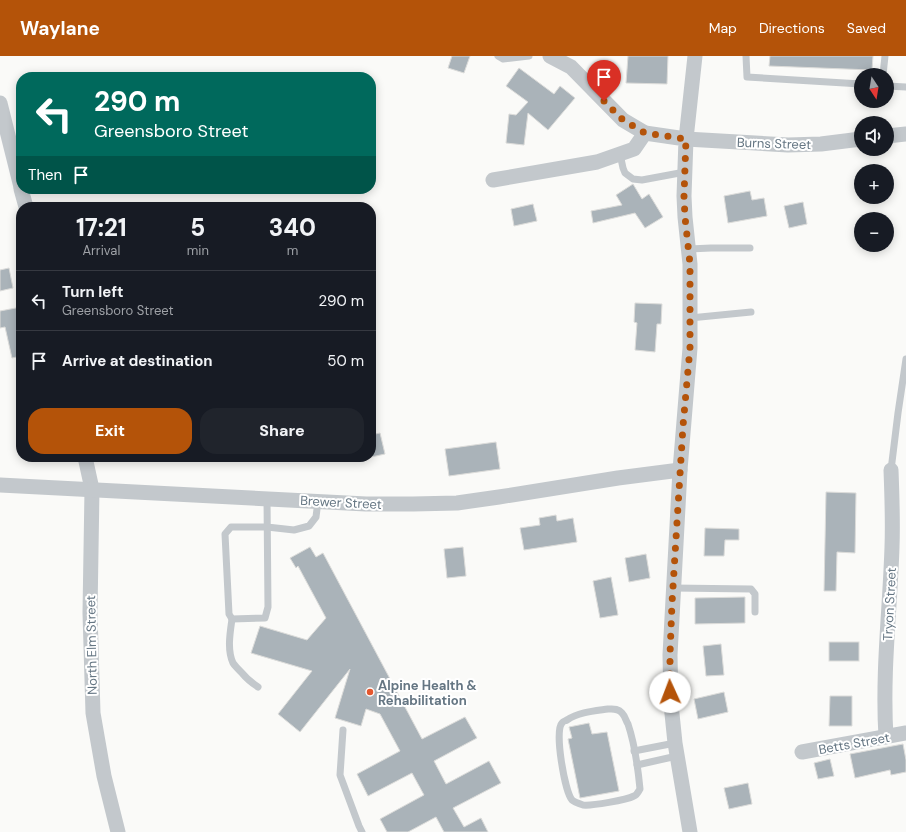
<!DOCTYPE html>
<html lang="en">
<head>
<meta charset="utf-8">
<style>
  body { margin:0; font-family:"DM Sans",sans-serif; background:#20242c; color:#f1f3f6; height:100vh; display:flex; flex-direction:column; font-size:15px; white-space:nowrap }
  * { box-sizing:border-box; margin:0 }
  p { font-size:13px; color:#9ea1a6 }
  .icon { flex:none; width:22px; height:22px; fill:none; stroke:currentColor; stroke-width:2; stroke-linecap:round; stroke-linejoin:round }
  .map { position:relative; flex:1; overflow:hidden }
  .drawer { position:absolute; left:16px; top:146px; width:360px; height:260px; display:flex; flex-direction:column; background:#171b24; border-radius:16px; box-shadow:0 2px 10px #0003 }
  .drawer>* { flex:none }
  .top-card { position:absolute; left:16px; top:16px; width:360px; height:122px; border-radius:16px; box-shadow:0 2px 10px #0003; background:#00695c; color:#fff; overflow:hidden }
  .needle { width:26px; rotate:168deg }
  .controls { position:absolute; left:854px; top:12px; display:grid; gap:8px }
  .controls a { display:grid; place-items:center; width:40px; height:40px; border-radius:50%; background:#171b24; box-shadow:0 2px 10px #0003; font-size:20px }
  .pin { position:absolute; display:grid; place-items:center; width:34px; height:34px; color:#fff; margin:-41px -17px; border-radius:50% 50% 50% 0; rotate:-45deg; box-shadow:0 0 4px #0007 }
  .pin .icon { rotate:45deg }
  .me { position:absolute; width:44px; margin:-22px; rotate:358deg; stroke-linejoin:round; filter:drop-shadow(0 0 3px #0008) }
  .turn { display:flex; align-items:center; gap:14px; height:84px; padding:0 12px; font-size:18px }
  .turn .icon { width:52px; height:52px; stroke-width:2.5 }
  .turn b { display:block; font-size:28px; line-height:34px }
  .then { display:flex; align-items:center; height:38px; padding:0 12px; background:#0003; gap:8px; font-size:15px }
  .eta { display:flex; justify-content:space-evenly; align-items:center; height:68px; text-align:center }
  .eta b { font-size:24px; font-weight:800; line-height:28px }
  .primary-button { display:flex; gap:8px; margin-top:auto; padding:8px 12px }
  .primary-button a { flex:1; height:46px; border-radius:16px; background:#b45309; color:#fff; font-size:16px; font-weight:800; line-height:46px; text-align:center }
  .primary-button a+a { background:#20242c; color:#f1f3f6 }
  ul { padding:0; list-style:none }
  li { display:flex; align-items:center; gap:12px; height:60px; padding:0 12px; border-top:1px solid #363941 }
  li div { flex:1 }
  li b { display:block; font-size:15px }
  li em { font-style:normal }
  header { display:flex; align-items:center; gap:24px; box-sizing:border-box; height:56px; padding:0 20px; background:#b45309; color:#fff }
  header strong { font-size:19px }
  nav { display:flex; gap:22px; margin-inline-start:auto; font-size:14px }
  .map>svg:first-child { display:block }
</style>
</head>
<body>
<header>
<strong>Waylane</strong>
<nav><a>Map</a><a>Directions</a><a>Saved</a></nav>
</header>
<div class="map">
<svg width="906" height="776" viewBox="0 0 906 776">
  <rect width="100%" height="100%" fill="#fafaf8"/>
  <!-- building -->
  <g fill="#aab3b9" stroke="#dcdcda">
    <path d="M452 0H470L464 17 448 12Z"/>
    <path d="M628 0H668L667 28 626 27Z"/>
    <path d="M770 0H873L872 14 769 10Z"/>
    <path d="M519 12 554 38 560 30 575 42 548 74 528 57 524 89 506 87 509 58 516 59 528 46 506 30Z"/>
    <path d="M633 128 642 143 649 138 663 161 645 172 635 157 593 167 591 155 622 149 616 139Z"/>
    <path d="M750 135 752 144 764 142 767 160 728 167 724 140Z"/>
    <path d="M803 146 807 168 789 172 784 150Z"/>
    <path d="M533 148 537 165 514 170 511 153Z"/>
    <path d="M9 212 13 232 0 235V214Z"/>
    <path d="M635 247 662 248 661 268H657L655 296 635 294 637 267 634 266Z"/>
    <path d="M21 251V300L12 302 5 271 0 272V255Z"/>
    <path d="M380 377 385 398 371 401V379Z"/>
    <path d="M496 386 500 413 449 420 445 393Z"/>
    <path d="M826 436 856 437 855 497 837 496 836 535H824Z"/>
    <path d="M556 459 557 465 573 462 577 486 524 494 520 472 540 469 539 462Z"/>
    <path d="M705 472 739 473V484H725L724 500H704Z"/>
    <path d="M310 491 316 501 323 497 422 683 465 661 477 682 434 705 446 728 489 705 501 727 453 752 464 771 481 762 488 776H444L436 761 408 776H387L380 763 424 739 412 717 368 740 357 718 400 695 380 658 366 653 361 670 335 662 350 613 300 676 278 658 312 615 251 597 260 570 307 584 326 562 298 510 296 512 290 502Z"/>
    <path d="M463 491 466 520 447 522 444 493Z"/>
    <path d="M646 498 650 522 629 526 625 502Z"/>
    <path d="M611 521 618 559 600 562 593 525Z"/>
    <path d="M745 541V567L695 568V542Z"/>
    <rect x="829" y="586" width="30" height="19"/>
    <path d="M721 588 724 619 706 620 703 590Z"/>
    <path d="M724 636 728 656 698 663 694 643Z"/>
    <path d="M830 640H852V670H829Z"/>
    <path d="M589 667 592 678 607 676 619 735 580 742 568 683 572 682 569 671Z"/>
    <path d="M903 688 906 704V716L891 719 890 714 855 722 850 698Z"/>
    <path d="M830 703 834 720 818 723 814 707Z"/>
    <path d="M748 727 752 748 729 753 724 732Z"/>
  </g>
  <g fill="none" stroke-linecap="round" stroke-linejoin="round">
    <!-- lane -->
    <g stroke="#c3c8cc" stroke-width="7">
      <path d="M498 0 503 3 529 0"/>
      <path d="M746 0 747 21 861 28"/>
      <path d="M883 19 885 0"/>
      <path d="M887 30 906 31"/>
      <path d="M620 98 623 112 625 117 633 123 642 124 685 116"/>
      <path d="M689 193 711 192H750"/>
      <path d="M690 262 751 256"/>
      <path d="M891 414 898 357 906 303"/>
      <path d="M267 443 268 551 265 562 232 563 229 558 225 478 231 471H267L294 474 309 470 316 461 318 445"/>
      <path d="M673 532 751 533 755 538V556"/>
      <path d="M232 563C230 577 227 594 233 607 235 610 239 614 242 617 246 622 252 627 258 631"/>
      <path d="M608 653C613 653 618 652 622 657 625 660 626 665 628 668 635 689 638 712 640 733 638 736 637 739 634 740 626 744 592 750 583 749 580 748 574 746 572 744 565 736 554 675 562 667 563 665 565 665 567 664 579 656 594 655 608 653Z"/>
      <path d="M343 674 340 719 359 770 362 776"/>
      <path d="M634 695 675 687"/>
      <path d="M637 709 677 700"/>
    </g>
    <!-- street -->
    <g stroke="#c3c8cc" stroke-width="15">
      <path d="M550 0 571 11 623 64 645 77 686 83 684 140 685 161 690 208V292L680 414 670 599 671 648 675 687 690 776"/>
      <path d="M695 0 686 83 788 89 821 88 861 83"/>
      <path d="M0 47 21 131"/>
      <path d="M887 80 906 78"/>
      <path d="M493 124 597 106 634 93 645 77"/>
      <path d="M21 133 26 151"/>
      <path d="M85 401 92 433 90 557 93 657 104 720 118 776"/>
      <path d="M0 429 366 448H413L457 447 499 441 618 422 680 414"/>
      <path d="M886 681C882 617 890 554 892 491 893 465 892 440 891 414"/>
      <path d="M802 696 906 677"/>
    </g>
  </g>
  <g fill="none" stroke-linecap="round" stroke-linejoin="round">
    <!-- route -->
    <path stroke="#b45309" stroke-width="7" stroke-dasharray="0 12.6" d="M604 45 623 64 645 77 686 83 684 140 685 161 690 208V292L683 370 672 547 670 598V636"/>
  </g>
  <!-- markers -->
  <circle fill="#e4572e" stroke="#fff" stroke-width="1.5" cx="370" cy="636" r="4"/>
  <g text-anchor="middle" stroke-width="4" stroke-linejoin="round" paint-order="stroke">
    <!-- street labels -->
    <g font-size="13" fill="#657683" stroke="#fff">
      <text transform="translate(774 87) rotate(2)" y="5">Burns Street</text>
      <text transform="translate(341 446) rotate(3)" y="5">Brewer Street</text>
      <text transform="translate(889 548) rotate(-87)" y="5">Tryon Street</text>
      <text transform="translate(91 589) rotate(-91)" y="5">North Elm Street</text>
      <text transform="translate(854 687) rotate(-10)" y="5">Betts Street</text>
    </g>
    <!-- poi labels -->
    <g font-size="13" font-weight="bold" fill="#657683" stroke="#fff" text-anchor="start">
      <text x="378" y="634">Alpine Health &amp;<tspan x="378" dy="15">Rehabilitation</tspan></text>
    </g>
  </g>
</svg>
<div class="controls">
<a><svg class="needle" viewBox="-14 -14 28 28"><path d="M0-13l5 13h-10z" fill="#e53935"/><path d="M0 13l5-13h-10z" fill="#9ea1a6"/></svg></a>
<a><svg class="icon" aria-label="sound" viewBox="0 0 24 24"><path d="M4 9h4l5-4v14l-5-4H4zM17 9q2 3 0 6"/></svg></a>
<a>+</a>
<a>−</a>
</div>
<div class="pin" style="left:604px;top:45px;background:#d93025"><svg class="icon" aria-label="arrive" viewBox="0 0 24 24"><path d="M6 21V4h12l-3 4 3 4H6"/></svg></div>
<svg class="me" style="left:670px;top:636px" viewBox="-20 -20 40 40"><circle r="19" fill="#fff"/><path d="M0-13L10 11 0 6-10 11z" fill="#b45309"/></svg>
<div class="top-card">
<div class="turn"><svg class="icon" aria-label="left" viewBox="0 0 24 24"><path d="M17 20v-9H6M10 6l-5 5 5 5"/></svg><div><b>290 m</b>Greensboro Street</div></div>
<div class="then">Then<svg class="icon" aria-label="arrive" viewBox="0 0 24 24"><path d="M6 21V4h12l-3 4 3 4H6"/></svg></div>
</div>
<section class="drawer">
<div class="eta">
<div><b>17:21</b><p>Arrival</p></div>
<div><b>5</b><p>min</p></div>
<div><b>340</b><p>m</p></div>
</div>
<ul>
<li><svg class="icon" aria-label="left" viewBox="0 0 24 24"><path d="M17 20v-9H6M10 6l-5 5 5 5"/></svg><div><b>Turn left</b><p>Greensboro Street</p></div><em>290 m</em></li>
<li><svg class="icon" aria-label="arrive" viewBox="0 0 24 24"><path d="M6 21V4h12l-3 4 3 4H6"/></svg><div><b>Arrive at destination</b></div><em>50 m</em></li>
</ul>
<div class="primary-button"><a>Exit</a><a>Share</a></div>
</section>
</div>
</body>
</html>
